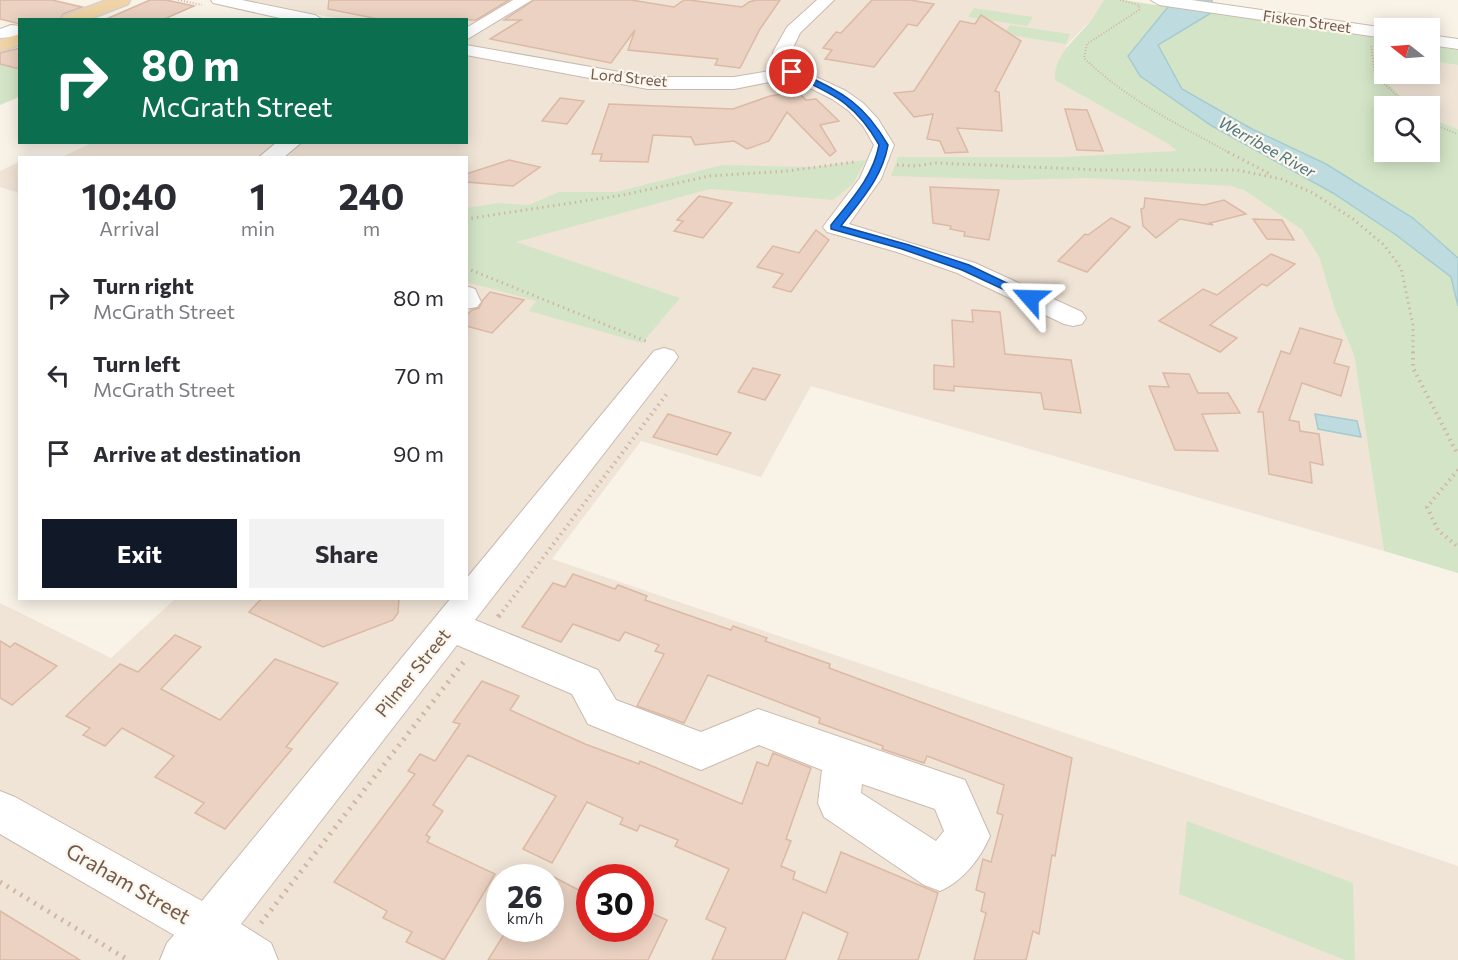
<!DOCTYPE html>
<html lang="en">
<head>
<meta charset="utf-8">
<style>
  body { margin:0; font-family:Commissioner,sans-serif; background:#f2f2f3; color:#2b2b33; height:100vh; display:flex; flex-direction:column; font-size:22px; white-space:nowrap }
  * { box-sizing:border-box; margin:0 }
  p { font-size:20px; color:#7c7c81 }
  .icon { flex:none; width:33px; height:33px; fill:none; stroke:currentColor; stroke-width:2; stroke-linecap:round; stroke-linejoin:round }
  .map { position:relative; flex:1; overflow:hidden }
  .details { position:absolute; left:18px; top:156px; width:450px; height:444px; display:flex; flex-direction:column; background:#fff; border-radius:0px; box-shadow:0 3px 15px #0003 }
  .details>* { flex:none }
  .guide { position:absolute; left:18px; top:18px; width:450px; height:126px; border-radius:0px; box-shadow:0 3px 15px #0003; background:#0b6e4f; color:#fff; overflow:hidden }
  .needle { width:39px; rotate:287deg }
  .buttons { position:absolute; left:1374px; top:18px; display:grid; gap:12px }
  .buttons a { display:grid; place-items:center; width:66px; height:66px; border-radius:0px; background:#fff; box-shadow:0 3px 15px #0003; font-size:30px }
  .speed { position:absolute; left:486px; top:864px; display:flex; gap:12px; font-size:30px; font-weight:700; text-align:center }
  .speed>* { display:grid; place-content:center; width:78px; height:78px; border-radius:50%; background:#fff; box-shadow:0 3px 15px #0003; line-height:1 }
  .speed small { font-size:15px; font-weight:400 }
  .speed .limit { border:9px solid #d22; background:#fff; color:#111 }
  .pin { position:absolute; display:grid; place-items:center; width:51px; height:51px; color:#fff; margin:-26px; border:3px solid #fff; border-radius:50%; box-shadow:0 2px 6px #0007 }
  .me { position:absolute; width:66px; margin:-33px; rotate:295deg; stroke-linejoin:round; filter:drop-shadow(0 0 4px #0008) }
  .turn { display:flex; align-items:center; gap:21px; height:126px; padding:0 24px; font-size:27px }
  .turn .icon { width:78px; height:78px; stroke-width:2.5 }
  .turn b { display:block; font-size:42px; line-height:51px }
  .eta { display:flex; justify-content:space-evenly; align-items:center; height:102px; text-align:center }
  .eta b { font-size:36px; font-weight:700; line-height:42px }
  .primary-button { display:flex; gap:12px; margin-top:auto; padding:12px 24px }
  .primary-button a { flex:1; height:69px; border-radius:0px; background:#111827; color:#fff; font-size:24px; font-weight:700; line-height:69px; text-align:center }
  .primary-button a+a { background:#f2f2f3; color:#2b2b33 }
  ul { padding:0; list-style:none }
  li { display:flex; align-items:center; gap:18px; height:78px; padding:0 24px }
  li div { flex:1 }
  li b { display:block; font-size:22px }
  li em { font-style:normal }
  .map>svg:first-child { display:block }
</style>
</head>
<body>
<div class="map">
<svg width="1458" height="960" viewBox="0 0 1458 960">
  <rect width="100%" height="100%" fill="#f9f2e7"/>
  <!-- residential -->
  <g fill="#f0e4d6" fill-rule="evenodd">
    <path d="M246 0H1104L1090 21 1066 46 1167 143 1244 190 1302 230 1319 257 1335 310 1354 355 1384 551 811 386 761 477 641 441 552 559 1458 866V960H0V603L111 658 175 599 466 598V158L62 157 94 142H466V20L332 19 335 18ZM500 878H550V928H500ZM590 878H640V928H590Z"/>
    <path d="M1376 53 1384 54V74H1430V61L1458 65V129L1430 118V106H1411L1377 75Z"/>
    <path d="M19 162V193L0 187V171Z"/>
  </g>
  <!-- green -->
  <g fill="#d4e5c7">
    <path d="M1104 0H1123L1168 7 1163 15 1140 76 1212 126 1333 193 1396 235 1451 277 1458 291V573L1384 551 1354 355 1335 310 1319 257 1302 230 1244 190 1231 186 1088 178 1017 180 891 176 898 157H1062L1177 151 1167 143 1055 80C1053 54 1077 39 1091 20 1095 14 1099 7 1104 0Z"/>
    <path d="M974 8 1033 17 1027 26 968 17Z"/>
    <path d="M1211 13 1384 39V54L1376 53 1378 75 1411 106H1384V152H1430V118L1458 129V258L1413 218 1326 164 1252 129 1182 89 1158 45Z"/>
    <path d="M1010 25 1070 34 1066 44 1004 34Z"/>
    <path d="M1430 46 1458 50V65L1430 61Z"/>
    <path d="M0 64 20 69 19 97 0 105Z"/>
    <path d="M866 160 853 184 833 200 710 189 516 242 680 298 642 343 529 311 536 301 467 282V208L497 203 529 205 559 192H616L722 165 813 167Z"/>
    <path d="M1187 821 1353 883 1355 960H1345L1179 894Z"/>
  </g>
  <!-- water -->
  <g fill="#bedce0" stroke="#a5cbd1" stroke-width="1.5">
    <path d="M1177 0H1212L1211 13 1158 45 1182 89 1252 129 1326 164 1413 218 1458 258V306L1451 277 1396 235 1333 193 1212 126 1140 76 1128 56 1168 7Z"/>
    <path d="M1315 414 1357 421 1361 437 1318 429Z"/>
  </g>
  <!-- building -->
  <g fill="#ebd2c2" stroke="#dcb9a4" stroke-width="1.5">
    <path d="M0 0H52L82 7 63 14 60 20H20V24L0 19Z"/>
    <path d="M150 0H166L194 6 162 20H104Z"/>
    <path d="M329 0H509L476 20H383L328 9Z"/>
    <path d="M534 0H631L674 7 684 0H689L742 7 749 2 756 0H780L760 29 740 68 715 65 718 59 628 50 635 30 611 63 490 39 521 20H504Z"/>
    <path d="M872 0H910L934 4 917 26 908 24 874 67 825 59 832 50 823 48 836 32 841 33Z"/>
    <path d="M981 15 1021 41 995 91 999 92 1002 131 957 128 968 152 945 153 940 141 927 139 933 114 914 117 894 93 914 91 960 21 975 24Z"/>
    <path d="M20 48V69L0 64V53Z"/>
    <path d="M800 91 799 93 806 100 816 99 839 121 820 125 836 151 830 156 787 112 769 141 747 149 734 141 695 145 691 137 653 135 648 162 600 161 602 154H592L609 104 733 109 770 96Z"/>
    <path d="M560 98 584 101 567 124 542 121Z"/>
    <path d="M1065 109 1087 110 1103 151 1077 150Z"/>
    <path d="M509 160 540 167 513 186 466 182V174Z"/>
    <path d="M930 187 999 190 989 240 964 236 965 232 950 229 951 226 933 223Z"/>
    <path d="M699 196 732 203 703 238 674 231 683 221 677 220Z"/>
    <path d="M1145 198 1204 205 1224 200 1246 214 1210 223 1213 225 1180 219 1156 238 1143 226 1141 209 1144 208Z"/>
    <path d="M1111 218 1130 227 1087 272 1058 261 1085 234 1088 235Z"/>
    <path d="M1253 219 1282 220 1294 240 1267 239Z"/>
    <path d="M816 230 829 240 791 292 773 287 783 274 757 267 773 246 799 253Z"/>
    <path d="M1271 254 1295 264 1267 286 1262 284 1210 325 1237 338 1220 352 1159 321 1203 289 1217 295Z"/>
    <path d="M490 292 524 300 492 333 466 326V316L472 310 479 308 483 300Z"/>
    <path d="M972 310 1000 312 1005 354 1071 360 1081 413 1044 409 1041 393 954 386V391L934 389V365L954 367 952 320 973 322Z"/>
    <path d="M1300 328 1342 340 1334 363 1349 367 1341 396 1302 383 1289 420 1299 422 1300 431 1319 434 1323 465 1310 462 1312 483 1269 474 1263 412H1258L1281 351 1290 354Z"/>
    <path d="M753 368 780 375 765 400 738 392Z"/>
    <path d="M1163 373 1189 374 1198 393H1228L1240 413 1202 414 1218 451 1175 450 1149 386 1169 387Z"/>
    <path d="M668 414 731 433 717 455 653 437Z"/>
    <path d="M573 574 615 589 618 585 647 596 645 600 731 630 733 626 767 638 765 641 830 664 829 668 1072 758 1055 856 1052 855 1039 934 1033 931 1026 960H974L986 913 981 911 985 893 976 890 983 859 991 862 1003 815 997 813 1004 785 927 756 924 763 882 749 883 746 819 723 820 718 708 675 684 723 637 706 664 654 655 651 659 645 625 632 619 641 573 624 561 642 522 627 553 583 565 587Z"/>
    <path d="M262 598H399L398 613 393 620 323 647 249 612Z"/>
    <path d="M175 635 201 647 161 689 220 720 275 659 338 683 286 747 292 749 225 829 195 813 204 803 155 777 174 756 122 728 105 746 83 735 90 728 66 716 120 664 138 672Z"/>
    <path d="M0 641 10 647 15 643 57 666 12 705 0 698Z"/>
    <path d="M482 681 519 696 510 710 585 744 639 764 640 761 742 804 757 762 768 766 773 753 811 768 786 839 791 841 781 866 795 872 793 879 826 893 841 852 938 893 918 960H838L848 933 803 912 785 960H712L726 928 706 919 729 869 675 846 678 840 640 825 637 831 620 824 623 818 587 802 552 863 523 849 556 796 468 755 433 805 443 811 426 835 430 837 427 842 495 874 444 960 406 942 412 932 383 918 387 911 334 882 415 774 408 771 420 754 435 761 460 724 453 722Z"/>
    <path d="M550 875 590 896V928H640V908L667 920 648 960H488L508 928H550Z"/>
    <path d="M0 911 80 960H0Z"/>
  </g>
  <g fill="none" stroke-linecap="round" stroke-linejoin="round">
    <!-- minor casing -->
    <g stroke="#cabaae" stroke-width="2">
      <g id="minor">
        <path d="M211 0H242L315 15 323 20H289L213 3Z"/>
        <path d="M513 0H532L466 40V28Z"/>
        <path d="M817 0H834L800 33 791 52 799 69 846 91 863 103 878 119 894 145 881 179 849 224 975 263 1082 312 1086 318 1082 324 1073 326 1064 324 957 273 897 252 827 232 823 227 860 178 874 145 863 126 849 111 832 99 790 78 734 89H648L466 55V45L648 77H734L781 69 773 52 787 27Z"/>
        <path d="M1151 0H1192L1386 28 1384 38 1159 5Z"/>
        <path d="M11 25 20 26V36L0 38V29Z"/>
        <path d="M1430 35 1458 39V49L1430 45Z"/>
        <path d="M277 142H302L283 158H258Z"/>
        <path d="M466 286 475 289 481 302 477 307 466 309Z"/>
        <path d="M664 348 674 351 678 357 674 363 475 620 598 670 616 700 701 732 758 709 965 780 990 836C980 859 963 881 940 891L924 885 824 817 818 803 822 770 759 745 701 770 588 724 572 694 457 645 241 924 271 943 278 960H160L167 943 174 935 0 834V791L15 797 202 901 451 598H466V579L654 351ZM862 784 935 809 944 831 936 841 861 793Z"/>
      </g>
    </g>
    <!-- major casing -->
    <g stroke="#d7d1cd" stroke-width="3">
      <g id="major">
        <path d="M107 0H130L128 4 87 20H62L64 16Z"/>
        <path d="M20 34V45L0 51V40Z"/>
      </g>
    </g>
    <!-- path-far3 -->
    <g stroke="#d0b5a5" stroke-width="2" stroke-dasharray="1 2" stroke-linecap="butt">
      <path d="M178 0 202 5"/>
      <path d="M1120 0 1139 5V10L1087 44 1084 58C1126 99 1179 125 1230 153"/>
      <path d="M1371 46 1375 75 1408 106"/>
      <path d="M1430 123 1458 134"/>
    </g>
    <!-- path-far2 -->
    <g stroke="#d0b5a5" stroke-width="3" stroke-dasharray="1.5 4" stroke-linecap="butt">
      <path d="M1228 152 1272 175"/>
      <path d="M897 165 916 166 936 163 1102 170H1237L1281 179 1313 193 1353 219 1384 245 1401 268 1413 325V353"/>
      <path d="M466 219 623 195 709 176 787 171 854 162"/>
      <path d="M466 268 648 342"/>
    </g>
    <!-- path-far1 -->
    <g stroke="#d0b5a5" stroke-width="4" stroke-dasharray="1.5 4.5" stroke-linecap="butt">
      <path d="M1413 352V368L1458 455"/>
      <path d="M1458 470 1427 507 1438 530 1458 547"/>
      <path d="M499 616 669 391"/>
    </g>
    <!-- path -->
    <g stroke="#d0b5a5" stroke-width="5" stroke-dasharray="2 6" stroke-linecap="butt">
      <path d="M498 617 500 614"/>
      <path d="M0 882 128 960"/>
      <path d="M261 923 466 659"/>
    </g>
    <!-- minor -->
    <use href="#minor" fill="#fff" fill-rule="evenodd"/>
    <!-- major -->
    <use href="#major" fill="#f0d4a7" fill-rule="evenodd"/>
  </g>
  <!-- route -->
  <path fill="#1a73e8" stroke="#114b97" stroke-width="1.5" d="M790 70H795C840 92 862 100 888 145 882 178 861 200 841 226L909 245 969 265 1034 296V300H1026L962 270 902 249 831 229V225C851 200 873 177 879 145 855 102 832 94 790 74Z"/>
  <g text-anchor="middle" stroke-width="4.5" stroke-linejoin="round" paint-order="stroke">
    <!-- far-street labels -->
    <g font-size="15" fill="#705a4e" stroke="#fdf6ec">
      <text transform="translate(1307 22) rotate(8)" y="5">Fisken Street</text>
      <text transform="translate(629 78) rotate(6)" y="5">Lord Street</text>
    </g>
    <!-- far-water labels -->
    <g font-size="16" font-style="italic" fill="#4b7880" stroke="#fdf6ec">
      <text transform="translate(1267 147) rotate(29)" y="6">Werribee River</text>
    </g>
    <!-- street labels -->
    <g font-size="18" fill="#705a4e" stroke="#fdf6ec">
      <text transform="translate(413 673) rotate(-51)" y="6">Pilmer Street</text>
    </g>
    <!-- near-street labels -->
    <g font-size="21" fill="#705a4e" stroke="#fdf6ec">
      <text transform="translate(128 884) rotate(30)" y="7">Graham Street</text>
    </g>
  </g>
</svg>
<div class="buttons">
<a><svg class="needle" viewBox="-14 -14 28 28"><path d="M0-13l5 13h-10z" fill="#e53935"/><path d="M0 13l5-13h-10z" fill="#7c7c81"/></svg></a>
<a><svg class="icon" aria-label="search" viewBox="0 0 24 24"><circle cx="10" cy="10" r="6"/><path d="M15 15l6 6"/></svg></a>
</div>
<div class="speed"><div>26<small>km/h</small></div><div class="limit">30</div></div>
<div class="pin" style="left:792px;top:72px;background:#d93025"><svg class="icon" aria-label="arrive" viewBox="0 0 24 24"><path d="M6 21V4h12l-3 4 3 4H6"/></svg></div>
<svg class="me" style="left:1030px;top:298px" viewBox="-20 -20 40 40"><path d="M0-17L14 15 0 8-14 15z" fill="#1a73e8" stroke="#fff" stroke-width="4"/></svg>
<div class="guide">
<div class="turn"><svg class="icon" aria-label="right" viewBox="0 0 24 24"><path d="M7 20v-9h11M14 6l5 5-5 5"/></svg><div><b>80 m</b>McGrath Street</div></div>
</div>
<section class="details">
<div class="eta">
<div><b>10:40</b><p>Arrival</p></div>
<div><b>1</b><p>min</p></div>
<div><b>240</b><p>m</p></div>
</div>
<ul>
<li><svg class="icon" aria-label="right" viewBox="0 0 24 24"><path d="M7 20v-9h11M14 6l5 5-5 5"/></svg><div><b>Turn right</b><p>McGrath Street</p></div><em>80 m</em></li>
<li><svg class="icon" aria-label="left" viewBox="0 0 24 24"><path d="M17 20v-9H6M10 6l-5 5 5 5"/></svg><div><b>Turn left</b><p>McGrath Street</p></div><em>70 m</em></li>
<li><svg class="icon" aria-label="arrive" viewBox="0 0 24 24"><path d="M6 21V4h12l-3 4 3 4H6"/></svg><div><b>Arrive at destination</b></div><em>90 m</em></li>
</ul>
<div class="primary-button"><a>Exit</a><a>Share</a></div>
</section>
</div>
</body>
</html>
